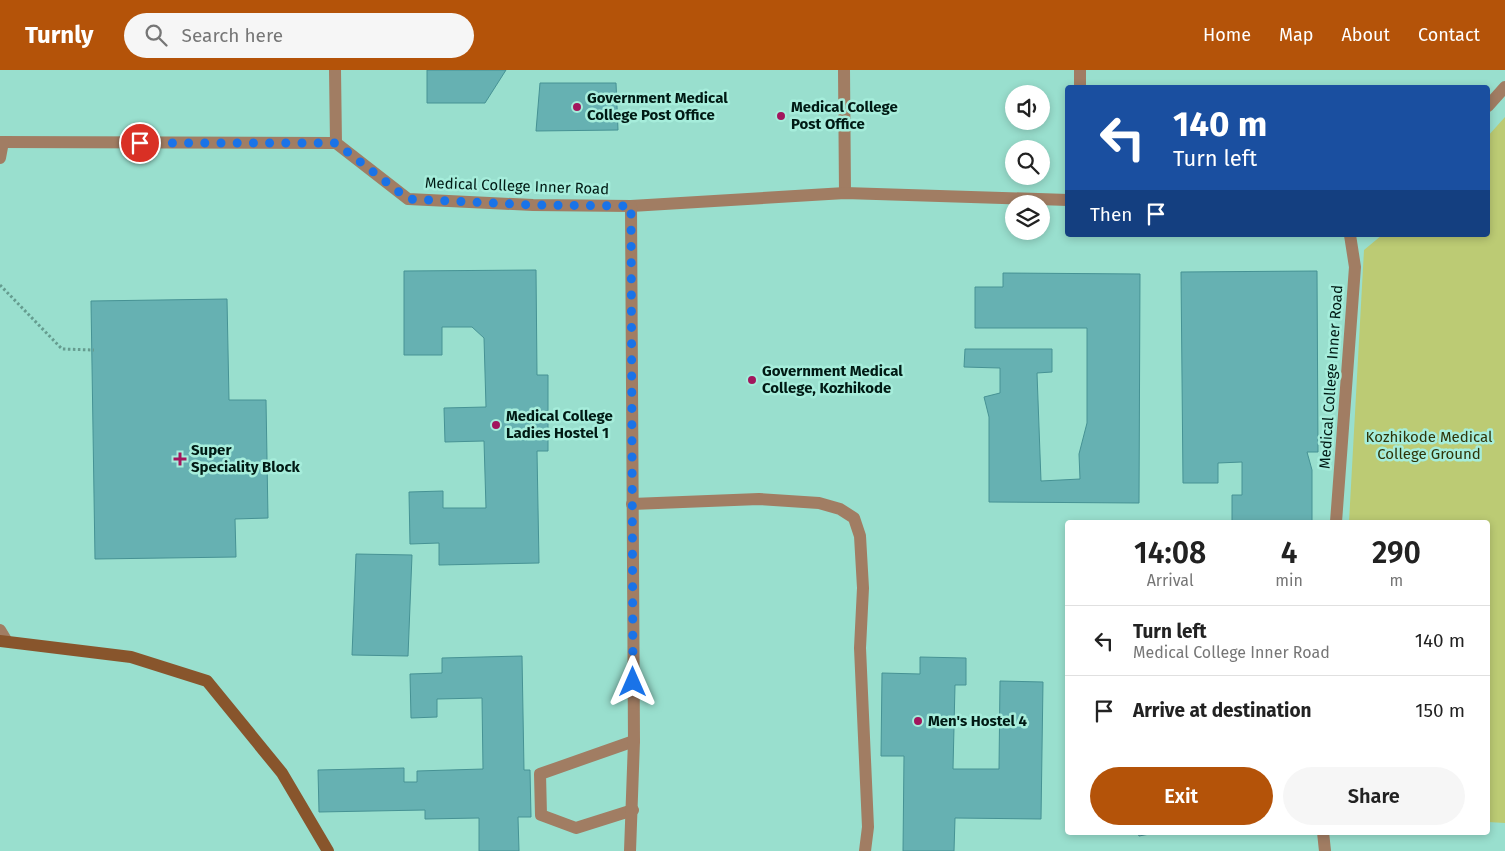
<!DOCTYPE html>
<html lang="en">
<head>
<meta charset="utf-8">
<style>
  body { margin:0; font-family:"Fira Sans",sans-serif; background:#f6f6f6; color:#222; height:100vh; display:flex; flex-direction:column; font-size:19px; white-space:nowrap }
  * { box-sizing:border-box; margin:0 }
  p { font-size:16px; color:#767676 }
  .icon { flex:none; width:28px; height:28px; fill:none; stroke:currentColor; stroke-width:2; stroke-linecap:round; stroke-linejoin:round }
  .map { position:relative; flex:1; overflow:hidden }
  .panel { position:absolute; left:1065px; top:450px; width:425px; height:315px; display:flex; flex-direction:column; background:#fff; border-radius:5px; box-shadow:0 2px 8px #0003 }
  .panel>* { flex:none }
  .guide { position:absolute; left:1065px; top:15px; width:425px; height:152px; border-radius:5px; box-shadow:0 2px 8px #0003; background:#1a4fa0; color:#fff; overflow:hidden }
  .controls { position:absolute; left:1005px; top:15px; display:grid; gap:10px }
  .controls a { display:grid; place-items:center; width:45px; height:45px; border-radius:50%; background:#fff; box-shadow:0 2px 8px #0003; font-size:25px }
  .pin { position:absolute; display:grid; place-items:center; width:42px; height:42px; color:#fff; margin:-21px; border:2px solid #fff; border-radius:50%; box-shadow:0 1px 5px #0007 }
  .me { position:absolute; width:55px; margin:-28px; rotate:0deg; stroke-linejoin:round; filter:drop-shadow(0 0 4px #0008) }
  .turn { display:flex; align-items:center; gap:18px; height:105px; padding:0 25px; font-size:22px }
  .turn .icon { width:65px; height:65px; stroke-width:2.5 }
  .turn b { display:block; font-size:35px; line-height:42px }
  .then { display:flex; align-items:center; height:48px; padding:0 25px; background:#0003; gap:10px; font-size:19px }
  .eta { display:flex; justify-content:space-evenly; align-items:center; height:85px; text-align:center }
  .eta b { font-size:30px; font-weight:600; line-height:35px }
  .primary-button { display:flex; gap:10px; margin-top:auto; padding:10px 25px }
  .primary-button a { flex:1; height:58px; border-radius:30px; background:#b45309; color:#fff; font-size:20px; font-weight:600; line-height:58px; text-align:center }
  .primary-button a+a { background:#f6f6f6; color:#222 }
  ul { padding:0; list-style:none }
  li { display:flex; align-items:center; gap:15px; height:70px; padding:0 25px; border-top:1px solid #e0e0e0 }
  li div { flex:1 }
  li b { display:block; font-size:19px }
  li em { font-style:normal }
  header { display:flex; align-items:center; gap:30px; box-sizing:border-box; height:70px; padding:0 25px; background:#b45309; color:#fff }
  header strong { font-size:24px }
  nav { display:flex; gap:28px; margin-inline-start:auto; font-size:18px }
  .search { width:350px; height:45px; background:#f6f6f6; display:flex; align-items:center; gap:12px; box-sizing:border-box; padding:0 18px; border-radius:28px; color:#767676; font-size:19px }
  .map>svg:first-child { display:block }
</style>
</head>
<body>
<header>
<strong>Turnly</strong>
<div class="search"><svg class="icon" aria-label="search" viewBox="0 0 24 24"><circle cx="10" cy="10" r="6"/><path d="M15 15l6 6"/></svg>Search here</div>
<nav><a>Home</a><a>Map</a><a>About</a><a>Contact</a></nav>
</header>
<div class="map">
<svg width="1505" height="781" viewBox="0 0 1505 781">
  <rect width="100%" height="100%" fill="#99dfce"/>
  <!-- green -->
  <path fill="#bccb74" d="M1505 47V753L1488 752V452H1349L1364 180 1382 165H1488V66Z"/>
  <!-- building -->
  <g fill="#66b1b2" stroke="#469294">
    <path d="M427 0H506L485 33H427Z"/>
    <path d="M540 13H616L618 60 536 61Z"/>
    <path d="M536 200 537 305H548V381H537L539 493 439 495V473L410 474 409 422 443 421V438H486L484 371 445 372 444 338 486 337 484 268 472 257H442V285H404V201Z"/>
    <path d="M1317 201 1318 382H1307L1312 400V452H1232V425H1242V392L1218 393V413H1183L1181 202Z"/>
    <path d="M1003 203 1140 204 1139 433 989 432V347L984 327 1000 323V298L964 297 965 279H1052V302L1037 303 1041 411 1080 409 1079 384 1087 353V258H975V217H1003Z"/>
    <path d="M227 229 229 330H266L268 448 235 449 236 487 95 489 91 231Z"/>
    <path d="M356 484 412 485 408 586 352 585Z"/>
    <path d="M522 586 524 700H530L531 747H518L519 781H479V748L425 749V740L319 742 318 700 404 698V712H417V701L483 699 482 628 437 629V647L411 648 410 604 442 603V588Z"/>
    <path d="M920 587 966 588V615H955L953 699H999L1000 611 1043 612 1041 749 955 748 954 781H903L904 686H881L882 603 920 604Z"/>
    <path d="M1137 762H1160L1139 766Z"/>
  </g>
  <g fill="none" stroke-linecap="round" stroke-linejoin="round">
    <!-- path -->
    <path stroke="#659c8f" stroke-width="3" stroke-dasharray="2.5 2.5" stroke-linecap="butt" d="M0 215 62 279 94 280"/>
    <!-- lane -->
    <g stroke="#a17d63" stroke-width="12">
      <path d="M1488 36 1505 17"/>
      <path d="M633 740 576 758 541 745 540 704 634 671"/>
    </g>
    <!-- street -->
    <g stroke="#a17d63" stroke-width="12">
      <path d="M335 0 336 73"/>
      <path d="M844 0 845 123"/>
      <path d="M1080 0V18"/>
      <path d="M0 72 336 73 408 129 533 135 631 136 845 123 1068 130"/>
      <path d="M0 88 3 72"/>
      <path d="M632 434 759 429 819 433 840 439 854 448 860 466 863 518 860 578 868 757 865 781"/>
      <path d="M1336 452 1355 197 1350 165"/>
      <path d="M0 560 6 570"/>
      <path d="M1323 762 1325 781"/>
      <path d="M630 781 634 671 631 136"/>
    </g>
    <!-- secondary -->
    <path stroke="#88552c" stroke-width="12" d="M0 571 131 587 207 611 282 703 328 781"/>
  </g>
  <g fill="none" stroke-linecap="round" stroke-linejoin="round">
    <!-- route -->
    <path stroke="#1a73e8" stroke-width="9" stroke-dasharray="0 16.2" d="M140 73H336L408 129 533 135 631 136 633 612"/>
  </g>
  <!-- markers -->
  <g fill="#a2165d" stroke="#a6eddb" stroke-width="2">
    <circle cx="577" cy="37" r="5"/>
    <circle cx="781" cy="46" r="5"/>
    <circle cx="752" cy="310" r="5"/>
    <circle cx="496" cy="355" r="5"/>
    <path d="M177.5 381.5h5v5h5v5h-5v5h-5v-5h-5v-5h5z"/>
    <circle cx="918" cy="651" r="5"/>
  </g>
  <g text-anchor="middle" stroke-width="5" stroke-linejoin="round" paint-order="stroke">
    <!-- poi labels -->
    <g font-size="15" font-weight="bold" fill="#001a14" stroke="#a6eddb" text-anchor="start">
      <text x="587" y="33">Government Medical<tspan x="587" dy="17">College Post Office</tspan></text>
      <text x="791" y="42">Medical College<tspan x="791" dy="17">Post Office</tspan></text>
      <text x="762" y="306">Government Medical<tspan x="762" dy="17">College, Kozhikode</tspan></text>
      <text x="506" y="351">Medical College<tspan x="506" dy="17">Ladies Hostel 1</tspan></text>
      <text x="191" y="385">Super<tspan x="191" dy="17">Speciality Block</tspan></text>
      <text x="928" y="656">Men's Hostel 4</text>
    </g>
    <!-- street labels -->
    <g font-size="15" fill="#001a14" stroke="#a6eddb">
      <text transform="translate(517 116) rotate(2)" y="5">Medical College Inner Road</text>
      <text transform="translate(1331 307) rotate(-86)" y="5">Medical College Inner Road</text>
    </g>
    <!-- park labels -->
    <g font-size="15" fill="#2e3408" stroke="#a6eddb">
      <text x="1429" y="372">Kozhikode Medical<tspan x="1429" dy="17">College Ground</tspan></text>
    </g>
  </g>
</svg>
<div class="controls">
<a><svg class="icon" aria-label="sound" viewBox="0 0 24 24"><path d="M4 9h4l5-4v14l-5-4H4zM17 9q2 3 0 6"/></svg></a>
<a><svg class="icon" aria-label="search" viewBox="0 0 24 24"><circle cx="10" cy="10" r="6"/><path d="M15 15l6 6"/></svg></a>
<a><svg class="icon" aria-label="layers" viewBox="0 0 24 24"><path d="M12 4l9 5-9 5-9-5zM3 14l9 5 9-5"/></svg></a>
</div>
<div class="pin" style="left:140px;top:73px;background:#d93025"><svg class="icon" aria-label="arrive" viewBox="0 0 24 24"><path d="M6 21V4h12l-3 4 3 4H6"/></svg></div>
<svg class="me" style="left:633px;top:612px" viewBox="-20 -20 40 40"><path d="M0-17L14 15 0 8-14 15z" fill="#1a73e8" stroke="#fff" stroke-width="4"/></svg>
<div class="guide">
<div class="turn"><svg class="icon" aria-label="left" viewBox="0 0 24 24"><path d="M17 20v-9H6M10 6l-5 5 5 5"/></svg><div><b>140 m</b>Turn left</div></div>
<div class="then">Then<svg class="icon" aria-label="arrive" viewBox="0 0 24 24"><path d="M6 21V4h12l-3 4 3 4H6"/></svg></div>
</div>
<section class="panel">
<div class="eta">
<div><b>14:08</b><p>Arrival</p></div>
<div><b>4</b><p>min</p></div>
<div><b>290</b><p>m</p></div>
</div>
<ul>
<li><svg class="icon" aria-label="left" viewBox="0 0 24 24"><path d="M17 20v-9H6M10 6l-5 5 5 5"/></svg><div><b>Turn left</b><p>Medical College Inner Road</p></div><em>140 m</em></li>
<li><svg class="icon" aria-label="arrive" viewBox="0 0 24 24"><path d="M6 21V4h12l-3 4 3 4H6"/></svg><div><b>Arrive at destination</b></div><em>150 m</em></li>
</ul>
<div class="primary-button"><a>Exit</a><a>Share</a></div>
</section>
</div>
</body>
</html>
